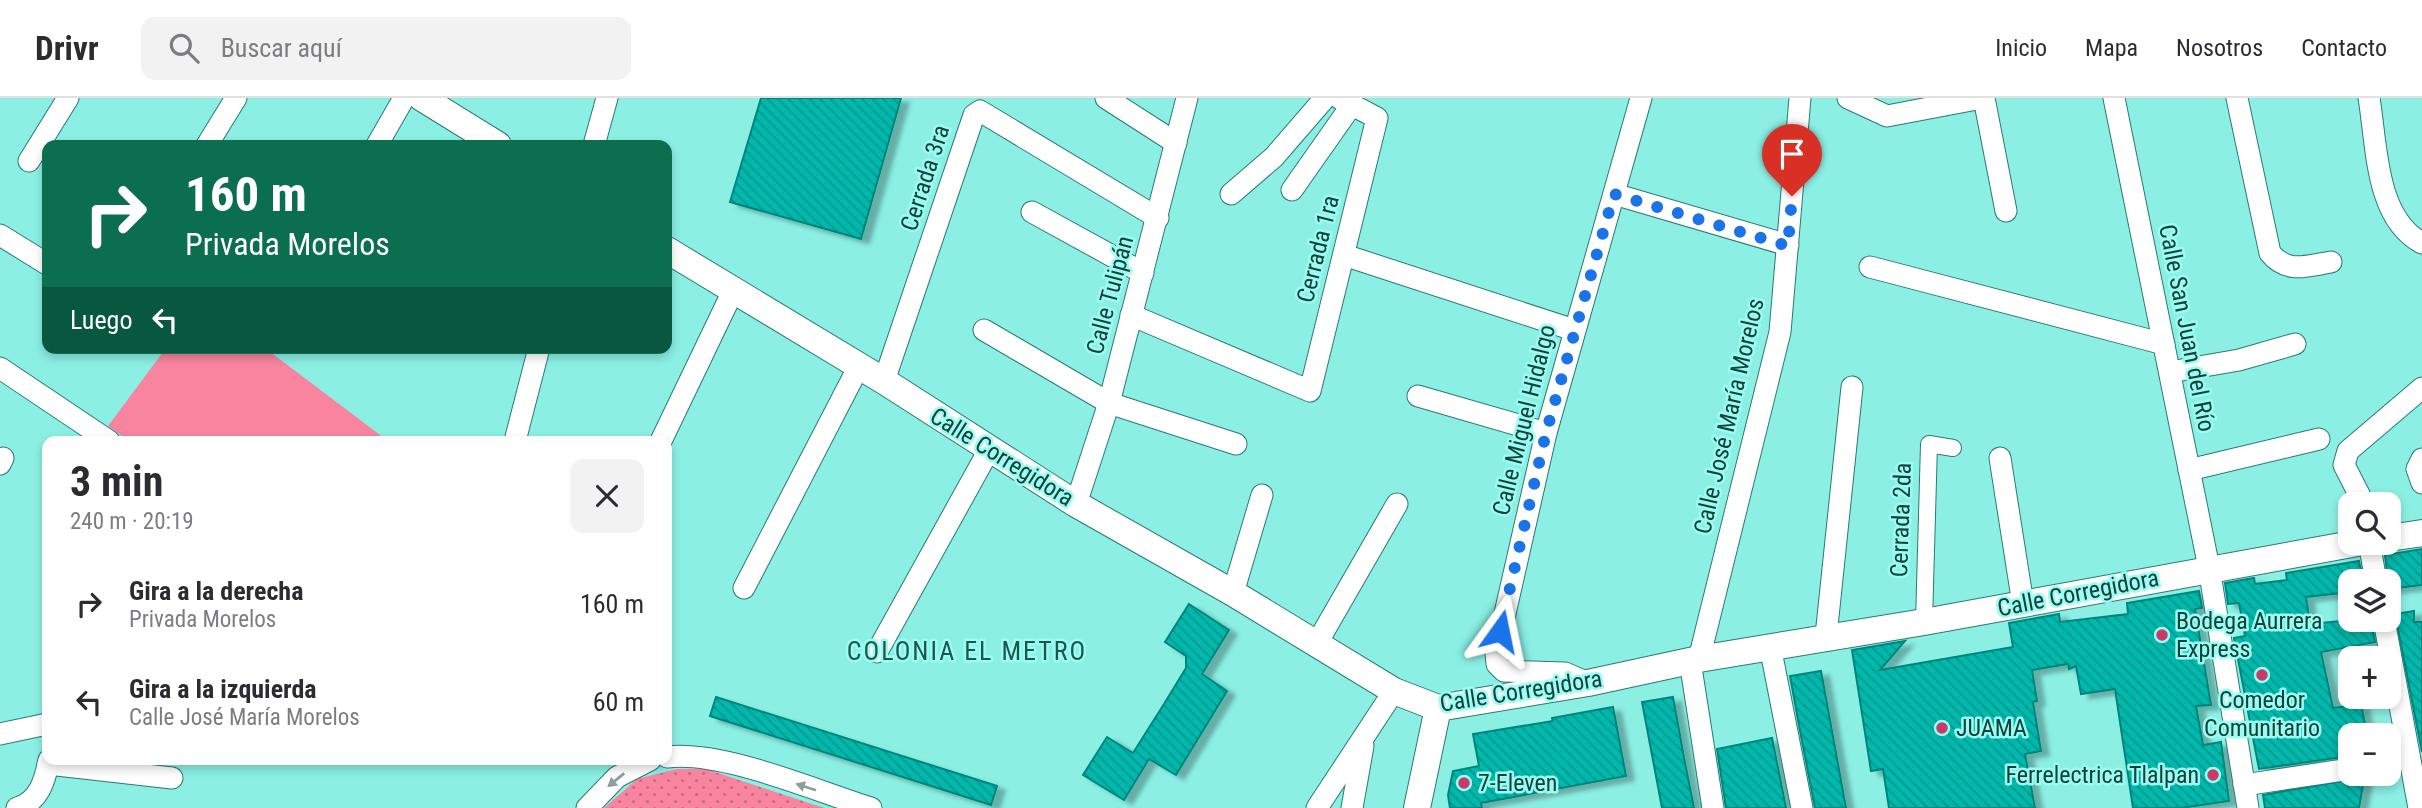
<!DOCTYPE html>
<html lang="es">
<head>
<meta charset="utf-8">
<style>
  body { margin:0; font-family:"Roboto Condensed",sans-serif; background:#f2f2f3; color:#2b2b33; height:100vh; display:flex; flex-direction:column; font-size:26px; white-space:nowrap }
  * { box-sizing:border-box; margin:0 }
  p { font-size:23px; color:#7c7c81 }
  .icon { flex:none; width:38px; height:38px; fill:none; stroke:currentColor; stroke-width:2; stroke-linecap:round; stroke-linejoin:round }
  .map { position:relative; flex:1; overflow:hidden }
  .panel { position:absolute; left:42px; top:338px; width:630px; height:329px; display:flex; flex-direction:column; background:#fff; border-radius:14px; box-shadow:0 4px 10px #0003 }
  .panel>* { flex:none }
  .hud { position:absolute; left:42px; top:42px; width:630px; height:214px; border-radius:14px; box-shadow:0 4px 10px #0003; background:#0b6e4f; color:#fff; overflow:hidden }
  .fabs { position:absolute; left:2338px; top:394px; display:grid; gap:14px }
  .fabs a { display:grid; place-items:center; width:63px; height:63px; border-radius:14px; background:#fff; box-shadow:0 4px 10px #0003; font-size:35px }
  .pin { position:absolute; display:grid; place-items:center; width:60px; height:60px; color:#fff; margin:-72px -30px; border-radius:50% 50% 50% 0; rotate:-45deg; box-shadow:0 0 7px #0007 }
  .pin .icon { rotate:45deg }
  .me { position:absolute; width:77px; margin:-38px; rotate:12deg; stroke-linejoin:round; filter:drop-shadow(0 0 5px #0008) }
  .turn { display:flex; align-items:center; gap:24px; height:147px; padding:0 28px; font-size:32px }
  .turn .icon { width:91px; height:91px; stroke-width:2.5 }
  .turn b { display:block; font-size:49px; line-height:60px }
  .then { display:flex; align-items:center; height:66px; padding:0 28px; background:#0003; gap:14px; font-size:26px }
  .round { display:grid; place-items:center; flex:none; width:74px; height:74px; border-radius:14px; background:#f2f2f3 }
  .summary { display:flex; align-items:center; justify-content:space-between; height:119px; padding:0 28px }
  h1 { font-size:42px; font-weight:700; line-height:52px }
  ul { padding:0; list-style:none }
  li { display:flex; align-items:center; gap:21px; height:98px; padding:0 28px }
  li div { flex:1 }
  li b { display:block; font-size:26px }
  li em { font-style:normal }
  header { display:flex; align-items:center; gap:42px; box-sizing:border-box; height:98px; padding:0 35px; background:#fff; border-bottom:2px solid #e1e1e2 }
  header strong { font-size:33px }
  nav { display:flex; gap:38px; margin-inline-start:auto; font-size:24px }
  .search { width:490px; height:63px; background:#f2f2f3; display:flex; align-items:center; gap:18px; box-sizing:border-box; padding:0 24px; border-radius:14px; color:#7c7c81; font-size:26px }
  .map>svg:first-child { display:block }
</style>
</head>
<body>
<header>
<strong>Drivr</strong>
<div class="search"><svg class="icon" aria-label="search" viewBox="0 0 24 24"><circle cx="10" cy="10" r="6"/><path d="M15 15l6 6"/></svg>Buscar aquí</div>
<nav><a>Inicio</a><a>Mapa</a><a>Nosotros</a><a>Contacto</a></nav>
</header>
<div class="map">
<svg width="2422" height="710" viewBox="0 0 2422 710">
  <defs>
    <pattern id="grass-dots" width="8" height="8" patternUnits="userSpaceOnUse" patternTransform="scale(1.75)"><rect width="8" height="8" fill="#f984a0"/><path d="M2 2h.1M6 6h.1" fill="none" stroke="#c86d84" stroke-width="1.8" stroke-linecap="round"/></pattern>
    <pattern id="building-back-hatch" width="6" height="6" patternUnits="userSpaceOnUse" patternTransform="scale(1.75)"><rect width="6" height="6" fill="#02b8ab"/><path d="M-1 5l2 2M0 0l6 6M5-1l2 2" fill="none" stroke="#03978c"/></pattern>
    <filter id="shadow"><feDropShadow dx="8" dy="4.5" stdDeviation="2" flood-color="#0004"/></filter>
  </defs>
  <rect width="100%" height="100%" fill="#8befe4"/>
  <!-- grass -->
  <path fill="url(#grass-dots)" d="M677 671H706L824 710H604L637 681Z"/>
  <!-- pitch -->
  <path fill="#f984a0" d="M166 250H265L388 343H129L108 328Z"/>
  <!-- building -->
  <g fill="url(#building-back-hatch)" stroke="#06857b" stroke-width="2" filter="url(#shadow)">
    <path d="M761 0H901L861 141 730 104Z"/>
    <path d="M2422 451V487L2389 491 2385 457Z"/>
    <path d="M2359 463 2363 483H2350V494L2306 499 2310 526 2351 522 2353 531 2372 529 2375 544 2321 554 2333 610 2361 606 2366 631 2350 634V658L2259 671 2234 540 2245 538 2239 505 2228 506 2225 485 2254 480 2255 486 2287 482 2286 475Z"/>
    <path d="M2199 493 2202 510 2195 511 2211 607 2196 608 2203 647 2221 644 2229 703 2181 710H2133L2115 591 2081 596 2076 568 2069 571 2068 566 2032 572 2037 603 2033 604 2041 653 2025 656 2035 710H1889L1883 671 1871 673 1852 552 1905 543 1880 572 2013 549 2009 525 2059 516 2060 524 2128 516 2127 505Z"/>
    <path d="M1189 506 1229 532 1202 576 1227 593 1176 677 1149 661 1124 702 1083 677 1107 639 1133 655 1164 606 1186 570V558L1165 544Z"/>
    <path d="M2414 513V524H2422V654L2395 516Z"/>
    <path d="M1821 573 1846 710H1815L1801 638 1790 578Z"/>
    <path d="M716 599 997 688 991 707 710 618Z"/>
    <path d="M1673 599 1685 665 1694 710H1662L1642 604Z"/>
    <path d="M1613 609 1626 678 1481 705 1482 710H1450L1448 697 1453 673 1479 668 1473 636 1553 623 1552 620Z"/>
    <path d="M1772 640 1786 710H1726L1717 651Z"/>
    <path d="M2359 680 2364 681 2359 710H2265L2263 697Z"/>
  </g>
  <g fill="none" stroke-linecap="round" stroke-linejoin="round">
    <!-- pedestrian casing -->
    <g stroke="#2b7a72" stroke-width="18">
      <path id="pedestrian" d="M1924 524 1929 346 1953 350"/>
    </g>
    <!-- minor casing -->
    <g stroke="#2b7a72" stroke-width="23">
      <g id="minor">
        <path d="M1106 0 1176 45"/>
        <path d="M1848 0 1887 18 1982 0"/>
        <path d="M1984 0 2006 113"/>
        <path d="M2114 0 2209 470 2248 710"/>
        <path d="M2237 0 2270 155C2287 176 2307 168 2331 164"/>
        <path d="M2369 0C2377 47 2375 120 2422 145"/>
        <path d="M207 47 236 0"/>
        <path d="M377 47 404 0"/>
        <path d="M594 47 607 0"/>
        <path d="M29 63 68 0"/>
        <path d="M1292 92 1351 8"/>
        <path d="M1231 96 1274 59 1325 0"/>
        <path d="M1614 96 1788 147"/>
        <path d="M1032 114 1143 175"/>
        <path d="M0 137 47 166"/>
        <path d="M1344 157 1574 232"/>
        <path d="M1870 169 2164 246"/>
        <path d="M1131 217 1310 293 1377 20 1339 0"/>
        <path d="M984 232 1109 305 1236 346"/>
        <path d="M0 270 109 343"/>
        <path d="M2170 274 2239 262 2295 246"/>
        <path d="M884 283 974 17 980 13 1158 120"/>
        <path d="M1418 298 1546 335"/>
        <path d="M515 343 539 250"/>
        <path d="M661 343 733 193"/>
        <path d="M2000 360 2023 506"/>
        <path d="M2422 361 2417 371 2422 385"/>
        <path d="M0 366 3 360"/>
        <path d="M2189 372 2319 341"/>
        <path d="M1076 406 1109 305 1187 0"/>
        <path d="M2364 406 2344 367 2348 353 2422 290"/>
        <path d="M2369 444 2376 483"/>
        <path d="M744 490 859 268"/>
        <path d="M1233 495 1262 397"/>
        <path d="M2384 522 2419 710"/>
        <path d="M1826 538 1852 289"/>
        <path d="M1317 545 1397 406"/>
        <path d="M1770 548 1802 710"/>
        <path d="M877 554 989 352"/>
        <path d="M1699 561 1780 234 1800 0"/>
        <path d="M1690 563 1713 710"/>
        <path d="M1588 585 1565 575 1504 573 1497 566 1496 555 1546 335 1641 0"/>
        <path d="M0 636 47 626"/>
        <path d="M667 659C722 652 816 693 871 710"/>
        <path d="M48 666 172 680"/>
        <path d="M2244 687 2350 671"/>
        <path d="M17 710C39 704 45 682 49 662"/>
        <path d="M587 710 617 679 650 662"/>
        <path d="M1317 710 1394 593"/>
        <path d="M1352 710 1363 648"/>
      </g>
    </g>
    <!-- tertiary casing -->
    <g stroke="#2b7a72" stroke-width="28">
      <g id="tertiary">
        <path d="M422 0 498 47"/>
        <path d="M667 152 884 283 1076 406 1233 495 1394 593 1438 610 1588 585 1699 561 1924 524 2363 444"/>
        <path d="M2389 440 2422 435"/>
        <path d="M1417 710 1438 610"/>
      </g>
    </g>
    <!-- pedestrian -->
    <use href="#pedestrian" stroke="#fff" stroke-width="16"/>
    <!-- minor -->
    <use href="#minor" stroke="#fff" stroke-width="21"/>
    <!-- tertiary -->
    <use href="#tertiary" stroke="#fff" stroke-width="26"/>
  </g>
  <!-- one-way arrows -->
  <defs><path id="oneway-solid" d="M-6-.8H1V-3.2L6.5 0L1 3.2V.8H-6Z" transform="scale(1.75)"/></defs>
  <g fill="#8aa09e">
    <use href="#oneway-solid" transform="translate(616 682) rotate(141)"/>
    <use href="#oneway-solid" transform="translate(806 689) rotate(-162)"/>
  </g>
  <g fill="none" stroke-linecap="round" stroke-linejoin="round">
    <!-- route -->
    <path stroke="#1a73e8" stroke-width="12" stroke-dasharray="0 21.6" d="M1500 533 1546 335 1614 96 1788 148 1792 98"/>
  </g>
  <!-- markers -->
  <g fill="#c83a67" stroke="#99fdf1" stroke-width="2.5">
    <circle cx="2162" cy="537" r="7"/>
    <circle cx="2262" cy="577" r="7"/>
    <circle cx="1942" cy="630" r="7"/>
    <circle cx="2213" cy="677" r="7"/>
    <circle cx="1464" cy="685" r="7"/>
  </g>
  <g text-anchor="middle" stroke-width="5" stroke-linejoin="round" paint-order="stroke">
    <!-- street labels -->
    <g font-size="24" fill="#15403c" stroke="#99fdf1">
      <text transform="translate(925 80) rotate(-72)" y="8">Cerrada 3ra</text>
      <text transform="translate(1318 151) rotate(-76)" y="8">Cerrada 1ra</text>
      <text transform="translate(1110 197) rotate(-75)" y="8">Calle Tulipán</text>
      <text transform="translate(2187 230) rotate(79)" y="8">Calle San Juan del Río</text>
      <text transform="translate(1729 318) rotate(-77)" y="8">Calle José María Morelos</text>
      <text transform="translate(1524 322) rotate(-76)" y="8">Calle Miguel Hidalgo</text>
      <text transform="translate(1002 359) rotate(32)" y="8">Calle Corregidora</text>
      <text transform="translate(1901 422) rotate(-88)" y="8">Cerrada 2da</text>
      <text transform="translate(2078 495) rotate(-11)" y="8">Calle Corregidora</text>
      <text transform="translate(1521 593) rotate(-9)" y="8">Calle Corregidora</text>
    </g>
    <!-- poi labels -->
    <g font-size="24" fill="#15403c" stroke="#99fdf1" text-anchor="start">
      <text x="2176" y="531">Bodega Aurrera<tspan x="2176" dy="28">Express</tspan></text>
      <text x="2262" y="610" text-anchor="middle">Comedor<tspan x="2262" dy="28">Comunitario</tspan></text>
      <text x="1956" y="638">JUAMA</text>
      <text x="2199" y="685" text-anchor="end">Ferrelectrica Tlalpan</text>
      <text x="1478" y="693">7-Eleven</text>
    </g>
    <!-- neighbourhood labels -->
    <g font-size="26" letter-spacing="2" fill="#1e554f" stroke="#99fdf1">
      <text x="967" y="562">COLONIA EL METRO</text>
    </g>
  </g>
</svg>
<div class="fabs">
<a><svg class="icon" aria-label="search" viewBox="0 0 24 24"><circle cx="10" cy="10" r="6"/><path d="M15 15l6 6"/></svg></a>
<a><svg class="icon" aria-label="layers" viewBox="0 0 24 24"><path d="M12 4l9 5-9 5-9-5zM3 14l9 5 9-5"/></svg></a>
<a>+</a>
<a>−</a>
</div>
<div class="pin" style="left:1792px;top:98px;background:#d93025"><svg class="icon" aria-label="arrive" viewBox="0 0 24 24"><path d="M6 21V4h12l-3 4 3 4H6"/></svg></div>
<svg class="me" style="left:1500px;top:533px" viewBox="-20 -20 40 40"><path d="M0-17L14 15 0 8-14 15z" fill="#1a73e8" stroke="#fff" stroke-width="4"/></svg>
<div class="hud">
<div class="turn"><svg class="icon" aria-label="right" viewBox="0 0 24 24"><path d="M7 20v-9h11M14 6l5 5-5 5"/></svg><div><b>160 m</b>Privada Morelos</div></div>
<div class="then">Luego<svg class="icon" aria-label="left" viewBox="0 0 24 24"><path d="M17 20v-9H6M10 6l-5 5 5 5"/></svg></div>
</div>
<section class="panel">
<div class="summary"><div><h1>3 min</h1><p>240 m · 20:19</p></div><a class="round"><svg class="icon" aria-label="close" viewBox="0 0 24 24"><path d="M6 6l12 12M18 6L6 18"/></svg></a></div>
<ul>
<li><svg class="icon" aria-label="right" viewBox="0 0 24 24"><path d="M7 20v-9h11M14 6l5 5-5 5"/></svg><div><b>Gira a la derecha</b><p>Privada Morelos</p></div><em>160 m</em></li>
<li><svg class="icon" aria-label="left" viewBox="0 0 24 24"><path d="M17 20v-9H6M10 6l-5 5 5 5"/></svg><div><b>Gira a la izquierda</b><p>Calle José María Morelos</p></div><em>60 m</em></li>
</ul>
</section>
</div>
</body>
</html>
